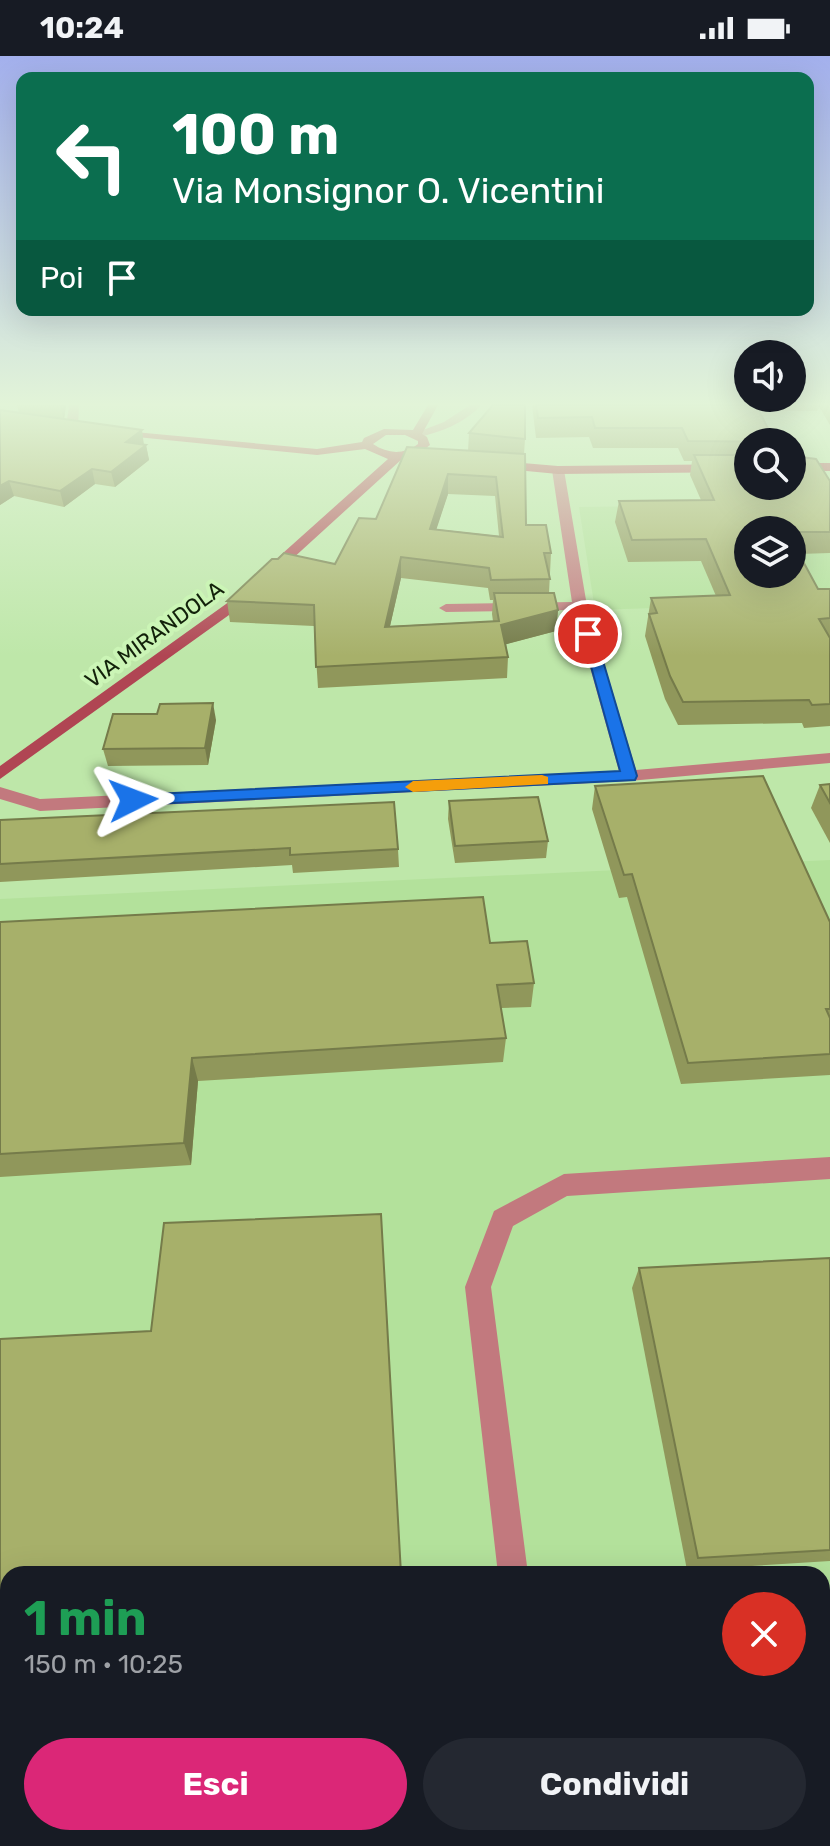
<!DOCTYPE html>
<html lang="it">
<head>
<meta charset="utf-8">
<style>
  body { margin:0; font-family:Rubik,sans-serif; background:#242831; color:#f1f3f6; height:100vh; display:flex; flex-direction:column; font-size:30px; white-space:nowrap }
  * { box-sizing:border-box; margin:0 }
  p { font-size:26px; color:#9ea1a6 }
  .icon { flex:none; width:44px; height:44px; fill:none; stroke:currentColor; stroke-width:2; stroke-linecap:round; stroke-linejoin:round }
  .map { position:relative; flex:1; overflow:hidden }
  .sheet { position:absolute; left:0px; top:1510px; width:830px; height:280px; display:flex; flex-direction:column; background:#171b24; border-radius:24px 24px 0 0; box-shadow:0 8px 32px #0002 }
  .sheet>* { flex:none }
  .guide { position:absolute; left:16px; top:16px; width:798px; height:244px; border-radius:16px; box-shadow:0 8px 32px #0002; background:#0b6e4f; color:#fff; overflow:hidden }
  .fabs { position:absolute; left:734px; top:284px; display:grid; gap:16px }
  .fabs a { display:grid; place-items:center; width:72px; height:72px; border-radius:50%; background:#171b24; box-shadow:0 8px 32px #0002; font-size:40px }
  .pin { position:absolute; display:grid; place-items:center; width:68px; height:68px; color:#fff; margin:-34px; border:4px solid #fff; border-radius:50%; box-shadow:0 2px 8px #0007 }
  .me { position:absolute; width:88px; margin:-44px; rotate:87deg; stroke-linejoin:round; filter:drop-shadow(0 0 6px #0008) }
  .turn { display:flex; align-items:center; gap:28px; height:168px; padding:0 24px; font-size:36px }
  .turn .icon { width:104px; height:104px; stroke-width:2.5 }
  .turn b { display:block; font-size:56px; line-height:68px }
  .then { display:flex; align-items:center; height:76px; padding:0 24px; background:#0003; gap:16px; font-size:30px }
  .round { display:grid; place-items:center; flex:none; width:84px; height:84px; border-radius:42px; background:#242831 }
  .head { display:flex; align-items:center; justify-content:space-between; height:136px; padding:0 24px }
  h1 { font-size:48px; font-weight:700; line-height:60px; color:#1e9e55 }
  .cta { display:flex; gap:16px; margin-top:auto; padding:16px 24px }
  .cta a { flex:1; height:92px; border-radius:48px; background:#db2777; color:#fff; font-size:32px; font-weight:700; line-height:92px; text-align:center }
  .cta a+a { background:#242831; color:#f1f3f6 }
  .status { display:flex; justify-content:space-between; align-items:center; height:56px; padding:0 40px; background:#171b24; direction:ltr }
  .status svg { height:22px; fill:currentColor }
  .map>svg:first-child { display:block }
</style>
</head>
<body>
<div class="status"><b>10:24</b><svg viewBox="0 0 49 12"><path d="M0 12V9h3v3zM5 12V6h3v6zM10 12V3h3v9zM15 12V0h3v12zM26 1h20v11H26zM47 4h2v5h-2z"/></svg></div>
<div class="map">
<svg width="830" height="1790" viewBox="0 0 830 1790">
  <rect width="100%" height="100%" fill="#bee7a9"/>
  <!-- built -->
  <g fill="#b3e19b" fill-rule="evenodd">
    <path d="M822 448 830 456V546L595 554 579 451ZM748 474H792V518H748Z"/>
    <path d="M830 804V1790H0V843ZM8 1518H822V1782H8Z"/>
  </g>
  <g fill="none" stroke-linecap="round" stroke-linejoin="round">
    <!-- street -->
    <g fill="#c2797e" fill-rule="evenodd">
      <path d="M69 349H79L78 372 72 375 66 372Z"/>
      <path d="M470 349H481C464 368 440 376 416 382L410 379 444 366Z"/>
      <path d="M558 410 564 414 587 550 636 714 830 697V707L629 725 40 755 0 743V731L40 743 619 715 574 554 446 556 439 552 446 548 572 546 552 414Z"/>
      <path d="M830 1101V1123L567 1140 513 1170 491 1231 528 1518H498L465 1231 494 1155 564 1118Z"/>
      <path d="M528 1782H562L563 1790H529Z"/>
    </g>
    <!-- secondary -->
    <g fill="#b04553" fill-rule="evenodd">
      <path d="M428 349H438L422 378 427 381 430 389 416 400 402 403 236 554 0 723V710L226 548 388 403 365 393 317 399 117 379 113 378V374L317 393 362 386 364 382 384 373 413 374ZM386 379H405L418 385V388C403 399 388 398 373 388Z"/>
      <path d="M500 405 558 410 748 408V416L558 418 496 412 494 409Z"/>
      <rect x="792" y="407" width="38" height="8"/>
    </g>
  </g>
  <!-- wall -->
  <g fill="#90975b" fill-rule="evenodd">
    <path d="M17 349H66L64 363 146 389 149 404 115 431 95 428 64 451 14 440 0 449V354L19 357Z"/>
    <path d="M532 349H756L775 386H748V430L830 425V497L799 498 818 533H830V670L804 672 802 667 678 669 665 643 645 580 651 542 716 540 701 505 628 506 615 466 619 445 701 444 690 419 692 405H684L678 392H593L589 381 536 382ZM748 474H792V518Z"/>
    <path d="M773 349H830V369L818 349 817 355H776Z"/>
    <path d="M469 377 525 383 524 398 526 469 551 497 549 537 558 554 556 575 506 588 508 601 507 622 318 632 314 570 230 566 227 545 335 508 376 463 468 395ZM448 438 495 440 499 480 436 473ZM401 522 488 532 490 544H493L492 558 493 565 390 570Z"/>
    <path d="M216 664 208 709 108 710 103 693Z"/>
    <path d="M830 728V787L811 752 820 729Z"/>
    <path d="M595 730 830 866V1019L681 1028 627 841 619 842 592 753Z"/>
    <path d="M449 745 548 785 546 802 455 807 448 763Z"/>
    <path d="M0 764 398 793 399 811 293 817 292 809 0 826Z"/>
    <path d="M0 866 490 887 534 927 531 951 501 952 506 982 503 1006 198 1025 191 1109 0 1121Z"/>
    <path d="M381 1158 8 1518V1629L0 1630V1283L151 1275Z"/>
    <path d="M830 1202V1505L687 1514 632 1232 639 1212Z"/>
    <path d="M708 1782H822L830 1790H709Z"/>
  </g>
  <!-- shaded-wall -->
  <g fill="#757b4a">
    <path d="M60 349H66L64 364Z"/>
    <path d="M142 374 144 389 126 386Z"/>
    <path d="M146 389 149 404 115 431 111 416Z"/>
    <path d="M92 413 95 428 64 451 60 435Z"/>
    <path d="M448 418V438L430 493V473Z"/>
    <path d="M9 425 14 440 0 449V430Z"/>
    <path d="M401 501V522L385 592V571Z"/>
    <path d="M558 554 556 575 500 590 501 569Z"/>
    <path d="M213 647 216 664 208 709 205 692Z"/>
    <path d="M192 1002 198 1025 191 1109 184 1087Z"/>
  </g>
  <!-- building -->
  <g fill="#a7b06a" stroke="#757b4a" stroke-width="2" fill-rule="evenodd">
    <path d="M493 349H525V383L469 377Z"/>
    <path d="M536 349H756L775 386 688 385 682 372H595L592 361 538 362Z"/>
    <path d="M0 354 142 374 126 386 146 389 111 416 92 413 60 435 9 425 0 430Z"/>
    <path d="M407 391 525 398 526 469H546L551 497H544L550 523 491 524 489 512 401 501 385 571 499 565 494 537H554L558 554 501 569 508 601 316 611 314 549 227 545 272 503H278L284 497 335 508 359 462 376 463ZM448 418 496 421 503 481 430 473Z"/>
    <path d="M694 399H748V430H792V400L816 403 830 425V476H792V474H748V518H792V485L818 533H830V562L819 563 830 582V648L812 649 809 644 683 646 670 620 649 558 657 557 651 542 730 539 706 483 632 484 619 445 714 444Z"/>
    <path d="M213 647 205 692 103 693 113 658H157L160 648Z"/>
    <path d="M763 720 830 866V953H826L830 962V998L688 1007 632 818 624 819 595 730Z"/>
    <path d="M830 728V747L820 729Z"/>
    <path d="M538 741 548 785 455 790 449 745Z"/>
    <path d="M394 746 398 793 290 799V792L0 808V764Z"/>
    <path d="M483 841 490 887 527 885 534 927 497 929 506 982 192 1002 184 1087 0 1098V866Z"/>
    <path d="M381 1158 401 1518H8V1621H0V1283L151 1275 164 1167Z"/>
    <path d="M830 1202V1494L698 1502 639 1212Z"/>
    <path d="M830 1703V1790H727L725 1782H822V1704Z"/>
    <path d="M0 1777H8V1782H400L401 1790H0Z"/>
  </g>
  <!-- sky -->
  <linearGradient id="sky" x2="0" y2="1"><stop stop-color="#a3b0ed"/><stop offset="0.58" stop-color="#e2f4d8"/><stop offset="1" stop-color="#e2f4d8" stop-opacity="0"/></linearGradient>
  <rect width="830" height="600" fill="url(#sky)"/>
  <!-- route -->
  <path fill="#1a73e8" stroke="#114b97" stroke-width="2" d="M583 575 595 578 637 720 635 724 133 749 125 744 133 739 620 715 582 578Z"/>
  <!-- slow -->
  <path fill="#f59e0b" d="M542 719 548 721V728L413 736 405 731 413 725Z"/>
  <g text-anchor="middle" stroke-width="8" stroke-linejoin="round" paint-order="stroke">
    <!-- far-street labels -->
    <g font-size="22" fill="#12210a" stroke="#cbf5b6">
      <text transform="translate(154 578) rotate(-36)" y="8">VIA MIRANDOLA</text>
    </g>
  </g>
</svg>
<div class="fabs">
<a><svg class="icon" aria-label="sound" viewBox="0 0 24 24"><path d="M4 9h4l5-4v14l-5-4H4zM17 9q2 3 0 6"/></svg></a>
<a><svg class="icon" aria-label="search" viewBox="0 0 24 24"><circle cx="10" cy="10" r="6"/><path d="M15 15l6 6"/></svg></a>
<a><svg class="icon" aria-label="layers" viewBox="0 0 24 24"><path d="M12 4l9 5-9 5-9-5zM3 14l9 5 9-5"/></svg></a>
</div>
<div class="pin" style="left:588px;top:578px;background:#d93025"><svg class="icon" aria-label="arrive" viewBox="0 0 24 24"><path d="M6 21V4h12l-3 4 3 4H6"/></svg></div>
<svg class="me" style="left:133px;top:744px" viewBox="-20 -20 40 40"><path d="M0-17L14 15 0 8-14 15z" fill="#1a73e8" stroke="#fff" stroke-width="4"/></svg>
<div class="guide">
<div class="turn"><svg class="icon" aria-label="left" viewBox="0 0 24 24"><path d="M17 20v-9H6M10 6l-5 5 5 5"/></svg><div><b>100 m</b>Via Monsignor O. Vicentini</div></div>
<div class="then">Poi<svg class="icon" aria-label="arrive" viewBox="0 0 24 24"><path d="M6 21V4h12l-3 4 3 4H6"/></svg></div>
</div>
<section class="sheet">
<div class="head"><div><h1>1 min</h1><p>150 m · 10:25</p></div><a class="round" style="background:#d93025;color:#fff"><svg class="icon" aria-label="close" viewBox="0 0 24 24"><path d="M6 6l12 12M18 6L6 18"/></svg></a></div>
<div class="cta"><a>Esci</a><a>Condividi</a></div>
</section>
</div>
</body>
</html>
